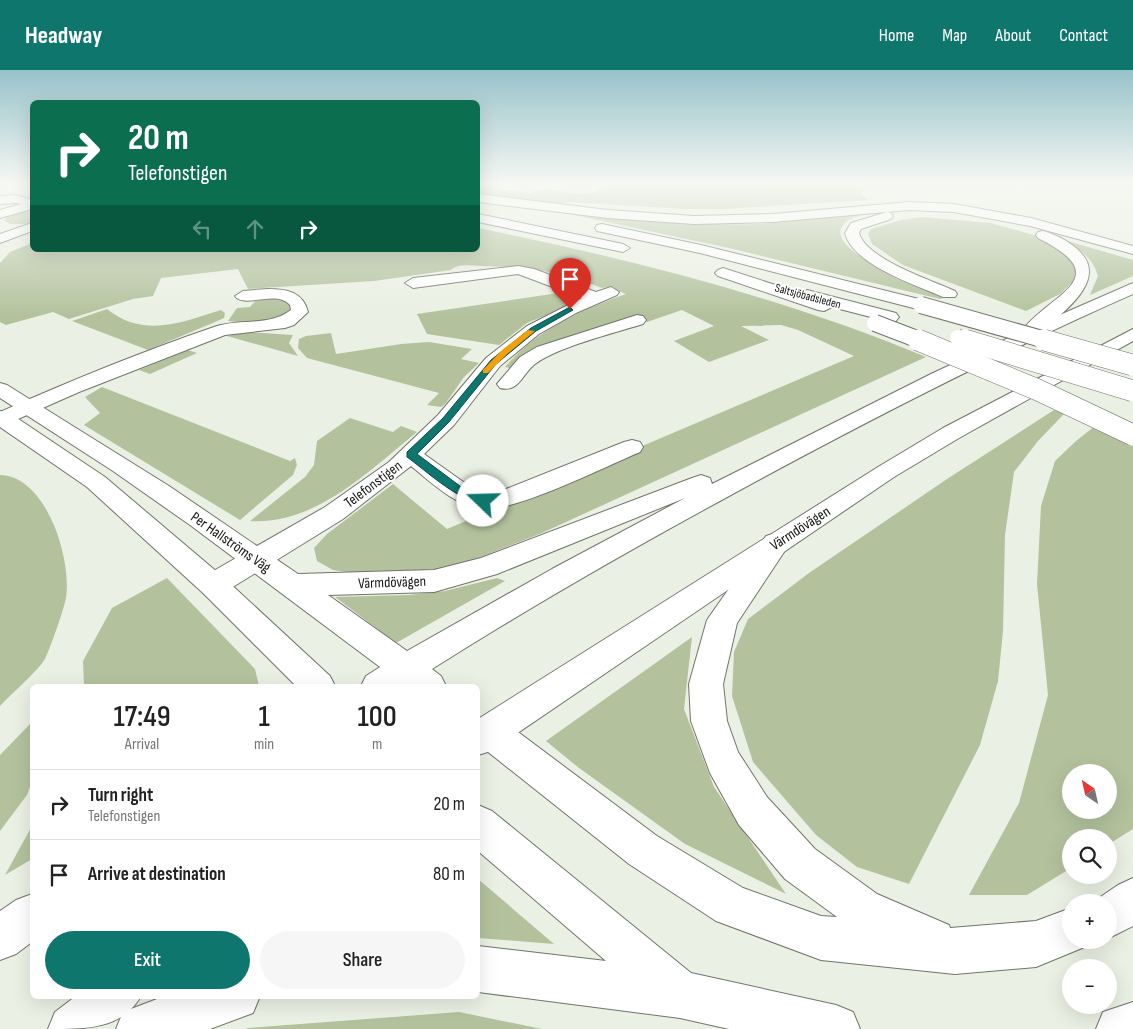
<!DOCTYPE html>
<html lang="en">
<head>
<meta charset="utf-8">
<style>
  body { margin:0; font-family:"Sofia Sans Condensed",sans-serif; background:#f6f6f6; color:#222; height:100vh; display:flex; flex-direction:column; font-size:19px; white-space:nowrap }
  * { box-sizing:border-box; margin:0 }
  p { font-size:16px; color:#767676 }
  .icon { flex:none; width:28px; height:28px; fill:none; stroke:currentColor; stroke-width:2; stroke-linecap:round; stroke-linejoin:round }
  .map { position:relative; flex:1; overflow:hidden }
  .panel { position:absolute; left:30px; top:614px; width:450px; height:315px; display:flex; flex-direction:column; background:#fff; border-radius:8px; box-shadow:0 5px 20px #0002 }
  .panel>* { flex:none }
  .hud { position:absolute; left:30px; top:30px; width:450px; height:152px; border-radius:8px; box-shadow:0 5px 20px #0002; background:#0b6e4f; color:#fff; overflow:hidden }
  .needle { width:32px; rotate:326deg }
  .controls { position:absolute; left:1062px; top:694px; display:grid; gap:10px }
  .controls a { display:grid; place-items:center; width:55px; height:55px; border-radius:50%; background:#fff; box-shadow:0 5px 20px #0002; font-size:25px }
  .pin { position:absolute; display:grid; place-items:center; width:42px; height:42px; color:#fff; margin:-51px -21px; border-radius:50% 50% 50% 0; rotate:-45deg; box-shadow:0 0 5px #0007 }
  .pin .icon { rotate:45deg }
  .me { position:absolute; width:55px; margin:-28px; rotate:291deg; stroke-linejoin:round; filter:drop-shadow(0 0 4px #0008) }
  .turn { display:flex; align-items:center; gap:18px; height:105px; padding:0 15px; font-size:22px }
  .turn .icon { width:65px; height:65px; stroke-width:2.5 }
  .turn b { display:block; font-size:35px; line-height:42px }
  .lanes { display:flex; align-items:center; height:48px; padding:0 15px; background:#0003; justify-content:center; gap:25px; direction:ltr }
  .lanes .off { opacity:.35 }
  .eta { display:flex; justify-content:space-evenly; align-items:center; height:85px; text-align:center }
  .eta b { font-size:30px; font-weight:600; line-height:35px }
  .cta { display:flex; gap:10px; margin-top:auto; padding:10px 15px }
  .cta a { flex:1; height:58px; border-radius:30px; background:#0f766e; color:#fff; font-size:20px; font-weight:600; line-height:58px; text-align:center }
  .cta a+a { background:#f6f6f6; color:#222 }
  ul { padding:0; list-style:none }
  li { display:flex; align-items:center; gap:15px; height:70px; padding:0 15px; border-top:1px solid #e0e0e0 }
  li div { flex:1 }
  li b { display:block; font-size:19px }
  li em { font-style:normal }
  header { display:flex; align-items:center; gap:30px; box-sizing:border-box; height:70px; padding:0 25px; background:#0f766e; color:#fff }
  header strong { font-size:24px }
  nav { display:flex; gap:28px; margin-inline-start:auto; font-size:18px }
  .map>svg:first-child { display:block }
</style>
</head>
<body>
<header>
<strong>Headway</strong>
<nav><a>Home</a><a>Map</a><a>About</a><a>Contact</a></nav>
</header>
<div class="map">
<svg width="1133" height="959" viewBox="0 0 1133 959">
  <rect width="100%" height="100%" fill="#ebf0e4"/>
  <!-- green -->
  <g fill="#b3c29d" fill-rule="evenodd">
    <path d="M609 112H869L861 124 868 130 722 139H684L569 132 561 134 478 124V116L531 123C553 110 582 138 609 112Z"/>
    <path d="M32 138V154H10L4 150 13 143Z"/>
    <path d="M550 140C619 149 688 156 758 154 798 152 838 145 879 141 868 144 850 146 843 155 822 181 929 220 945 227L940 229 729 178Z"/>
    <path d="M922 147 991 153 1037 166 1068 184 1077 195 1078 207 1060 224 1026 241 903 195 872 174 868 164 871 159 901 150Z"/>
    <path d="M478 158C630 189 782 227 926 287L542 463 468 492 437 499 361 504 333 500 317 491 314 478 327 464 393 414 447 459 854 286 798 260 781 255 741 256 769 270 709 292 674 271 714 256 682 240 647 252 638 247 514 299 505 297C538 259 579 241 626 224L608 217 602 218C558 201 528 197 480 196 470 196 459 193 451 200L374 211 248 219 238 199 161 208 153 226 133 229 69 249 53 242 6 255 0 252V193L10 182 32 173V180H478Z"/>
    <path d="M1057 168 1133 190V206L1090 225 1098 206C1092 185 1076 177 1057 168Z"/>
    <path d="M558 223 571 225 578 232 527 253 499 275 427 264 417 244Z"/>
    <path d="M270 228H283L290 235V240C276 256 248 253 228 251L237 238 250 237 256 230Z"/>
    <path d="M107 239C143 268 180 253 221 240L225 243 224 248 215 252 148 280 72 251Z"/>
    <path d="M245 262 293 265 289 273 298 286 227 266Z"/>
    <path d="M331 263 336 284 401 274 429 272 472 279 461 289 479 293 464 307 446 333 441 337 427 335 439 323 307 288 298 278 299 269 306 266Z"/>
    <path d="M188 280 197 283 150 304 139 300Z"/>
    <path d="M102 317 290 391 295 388 297 395 293 405 240 450 84 355 100 343 85 327Z"/>
    <path d="M1054 340 1064 344 1038 371 1014 402 1005 465 1003 561 998 611 980 675 909 814 857 797 816 765 753 692 732 626 734 582 748 549 809 503 947 409Z"/>
    <path d="M350 348 393 362 401 356 417 362C370 400 316 455 250 451L305 407 314 395 317 371Z"/>
    <path d="M1095 356 1133 376V759L1109 774V768H1071V798L1027 825H969L1019 733 1048 625 1037 514 1041 436 1055 391 1076 371ZM1071 702H1109V740H1071Z"/>
    <path d="M0 405C47 406 72 490 66 528 63 542 51 576 45 589 38 601 11 624 0 636Z"/>
    <path d="M167 508 255 599 259 616H84L83 591 112 538Z"/>
    <path d="M497 508 505 511 396 573 335 527 409 525 445 521Z"/>
    <path d="M692 567 684 639 714 717 786 824 685 774 579 698 546 671Z"/>
    <path d="M32 652V711L27 725 0 761V685Z"/>
    <path d="M32 756V789L5 805Z"/>
    <path d="M478 809 554 874 478 868Z"/>
    <path d="M459 942 542 959H246L248 958Z"/>
  </g>
  <g fill="none" stroke-linecap="round" stroke-linejoin="round">
    <!-- minor casing -->
    <g stroke="#70746a" stroke-width="2">
      <g id="minor">
        <path d="M913 112 906 116 900 113 901 112Z"/>
        <path d="M16 125 32 130V136L16 133 0 134V126Z"/>
        <path d="M518 196 534 199 596 222 611 217 619 222 617 225 576 243 539 264 500 296 454 355 424 384 469 416 485 423 501 421 624 372 632 370 640 372 643 377 640 382C607 396 514 442 483 439 455 436 432 413 411 396L343 449 223 523 213 526 203 523 198 515 203 507 325 437 389 392 438 345 486 288 527 256 582 228 518 204 413 218 405 213 413 208Z"/>
        <path d="M268 219C287 219 303 222 308 242L294 255 285 258 225 265 79 322 0 357V342C70 311 141 282 214 257 239 248 269 257 291 240L290 235C276 219 244 239 235 226L243 221Z"/>
        <path d="M637 245 643 246 646 250 643 254C614 263 558 277 535 294 522 304 519 323 500 318L497 314 520 287 537 277Z"/>
      </g>
    </g>
    <!-- major casing -->
    <g stroke="#70746a" stroke-width="2">
      <g id="major">
        <path d="M32 131V139L0 148V140Z"/>
        <path d="M32 153V161L0 173V164Z"/>
        <path d="M1133 213V224C995 285 861 354 729 426 628 481 528 538 432 599L441 606 446 616H361L366 606 380 597 190 455 113 401 0 328V313L7 315 169 416 298 504 434 500 481 488 692 408 701 405 710 408 712 414 933 303 1030 258ZM685 428 552 499 407 581 328 525 434 522 497 504Z"/>
        <path d="M1133 259V271L959 368 894 407 491 681 478 685V649L878 397 943 358Z"/>
        <path d="M0 341 8 342 105 407 223 507 330 606 335 616H296L203 523 87 417 0 357Z"/>
        <path d="M32 824V872L16 884 0 890V841L16 830Z"/>
        <path d="M76 926H141C122 959 88 959 48 959L55 942Z"/>
      </g>
    </g>
    <!-- highway casing -->
    <g stroke="#70746a" stroke-width="2">
      <g id="highway">
        <path d="M478 124 608 140 694 146 773 144 909 132 954 134 1031 148 1133 176V184L1030 156 954 142 909 140 773 152 694 154 608 148 478 132Z"/>
        <path d="M887 142 891 143 893 146 891 149 861 159 859 163C866 189 931 210 955 221L957 224 955 227H943C916 215 853 195 845 163L851 153Z"/>
        <path d="M478 144 623 174 630 178 623 182 478 152Z"/>
        <path d="M602 154 701 175 927 231 929 235 927 239 921 240 700 183 597 161 595 158 597 155Z"/>
        <path d="M1043 161C1055 164 1068 171 1077 179 1113 210 1059 245 1036 266H1024L1021 262C1048 224 1120 209 1038 168L1036 165 1038 162Z"/>
        <path d="M723 198 800 223 807 220 896 243 899 247 896 251 890 252 832 237 824 241 818 240 718 206 715 203 718 200Z"/>
        <path d="M776 463 786 466 790 473 737 553 723 614 727 651 738 682 767 727 815 779 877 824 949 855 950 858 1036 851 1071 838V870H1089L1087 876 1036 897 955 904 821 890 716 851 629 794 478 674V650L489 646 502 650 657 766 743 818 821 846 837 847 785 809 739 755 710 703 691 651 689 614 707 550 766 466Z"/>
        <path d="M478 735 492 741 691 903 836 935 853 942 860 959H729L680 948 478 922V876L606 891 478 781Z"/>
        <path d="M1133 808V856L1109 868V832H1093L1118 815Z"/>
        <path d="M165 926H260L253 943 210 959H116L123 942Z"/>
        <path d="M1133 932V959H1096L1103 942Z"/>
      </g>
    </g>
    <!-- minor -->
    <use href="#minor" fill="#fff" fill-rule="evenodd"/>
    <!-- major -->
    <use href="#major" fill="#fff" fill-rule="evenodd"/>
    <!-- highway -->
    <use href="#highway" fill="#fff" fill-rule="evenodd"/>
    <!-- highway-bridge-far1 casing -->
    <g stroke="#70746a" stroke-width="18" stroke-linecap="butt">
      <g id="highway-bridge-far1">
        <path d="M921 235 1049 271"/>
        <path d="M875 253 922 271"/>
        <path d="M958 268 969 271"/>
      </g>
    </g>
    <!-- highway-bridge casing -->
    <g stroke="#70746a" stroke-width="22" stroke-linecap="butt">
      <g id="highway-bridge">
        <path d="M918 270 1038 320 1133 365"/>
        <path d="M965 270 1133 321"/>
        <path d="M1044 270 1132 295"/>
      </g>
    </g>
    <!-- highway-bridge-far1 -->
    <use href="#highway-bridge-far1" stroke="#fff" stroke-width="16"/>
    <!-- highway-bridge -->
    <use href="#highway-bridge" stroke="#fff" stroke-width="21"/>
  </g>
  <!-- sky -->
  <linearGradient id="sky" x2="0" y2="1"><stop stop-color="#97c2ca"/><stop offset="0.46" stop-color="#f6f8f3"/><stop offset="1" stop-color="#f6f8f3" stop-opacity="0"/></linearGradient>
  <rect width="1133" height="246" fill="url(#sky)"/>
  <!-- route -->
  <path fill="#0f766e" stroke="#0a4d48" d="M570 237 573 240 536 261 496 294 449 352 417 384 464 419 487 428V433C466 438 424 399 407 387V382L443 348 491 290 531 258Z"/>
  <!-- slow -->
  <path fill="#f59e0b" d="M528 260 535 261 507 284 488 303H483V300L502 280Z"/>
  <g text-anchor="middle" stroke-width="4" stroke-linejoin="round" paint-order="stroke">
    <!-- far-street labels -->
    <g font-size="12" fill="#121410" stroke="#fff">
      <text transform="translate(808 226) rotate(15)" y="4">Saltsjöbadsleden</text>
    </g>
    <!-- street labels -->
    <g font-size="15" fill="#121410" stroke="#fff">
      <text transform="translate(373 414) rotate(-37)" y="5">Telefonstigen</text>
      <text transform="translate(800 458) rotate(-33)" y="5">Värmdövägen</text>
      <text transform="translate(231 472) rotate(35)" y="5">Per Hallströms Väg</text>
      <text transform="translate(392 512) rotate(-2)" y="5">Värmdövägen</text>
    </g>
  </g>
</svg>
<div class="controls">
<a><svg class="needle" viewBox="-14 -14 28 28"><path d="M0-13l5 13h-10z" fill="#e53935"/><path d="M0 13l5-13h-10z" fill="#767676"/></svg></a>
<a><svg class="icon" aria-label="search" viewBox="0 0 24 24"><circle cx="10" cy="10" r="6"/><path d="M15 15l6 6"/></svg></a>
<a>+</a>
<a>−</a>
</div>
<div class="pin" style="left:570px;top:239px;background:#d93025"><svg class="icon" aria-label="arrive" viewBox="0 0 24 24"><path d="M6 21V4h12l-3 4 3 4H6"/></svg></div>
<svg class="me" style="left:483px;top:431px" viewBox="-20 -20 40 40"><circle r="19" fill="#fff"/><path d="M0-13L10 11 0 6-10 11z" fill="#0f766e"/></svg>
<div class="hud">
<div class="turn"><svg class="icon" aria-label="right" viewBox="0 0 24 24"><path d="M7 20v-9h11M14 6l5 5-5 5"/></svg><div><b>20 m</b>Telefonstigen</div></div>
<div class="lanes"><svg class="icon off" aria-label="left" viewBox="0 0 24 24"><path d="M17 20v-9H6M10 6l-5 5 5 5"/></svg><svg class="icon off" aria-label="ahead" viewBox="0 0 24 24"><path d="M12 20V5M6 11l6-6 6 6"/></svg><svg class="icon" aria-label="right" viewBox="0 0 24 24"><path d="M7 20v-9h11M14 6l5 5-5 5"/></svg></div>
</div>
<section class="panel">
<div class="eta">
<div><b>17:49</b><p>Arrival</p></div>
<div><b>1</b><p>min</p></div>
<div><b>100</b><p>m</p></div>
</div>
<ul>
<li><svg class="icon" aria-label="right" viewBox="0 0 24 24"><path d="M7 20v-9h11M14 6l5 5-5 5"/></svg><div><b>Turn right</b><p>Telefonstigen</p></div><em>20 m</em></li>
<li><svg class="icon" aria-label="arrive" viewBox="0 0 24 24"><path d="M6 21V4h12l-3 4 3 4H6"/></svg><div><b>Arrive at destination</b></div><em>80 m</em></li>
</ul>
<div class="cta"><a>Exit</a><a>Share</a></div>
</section>
</div>
</body>
</html>
